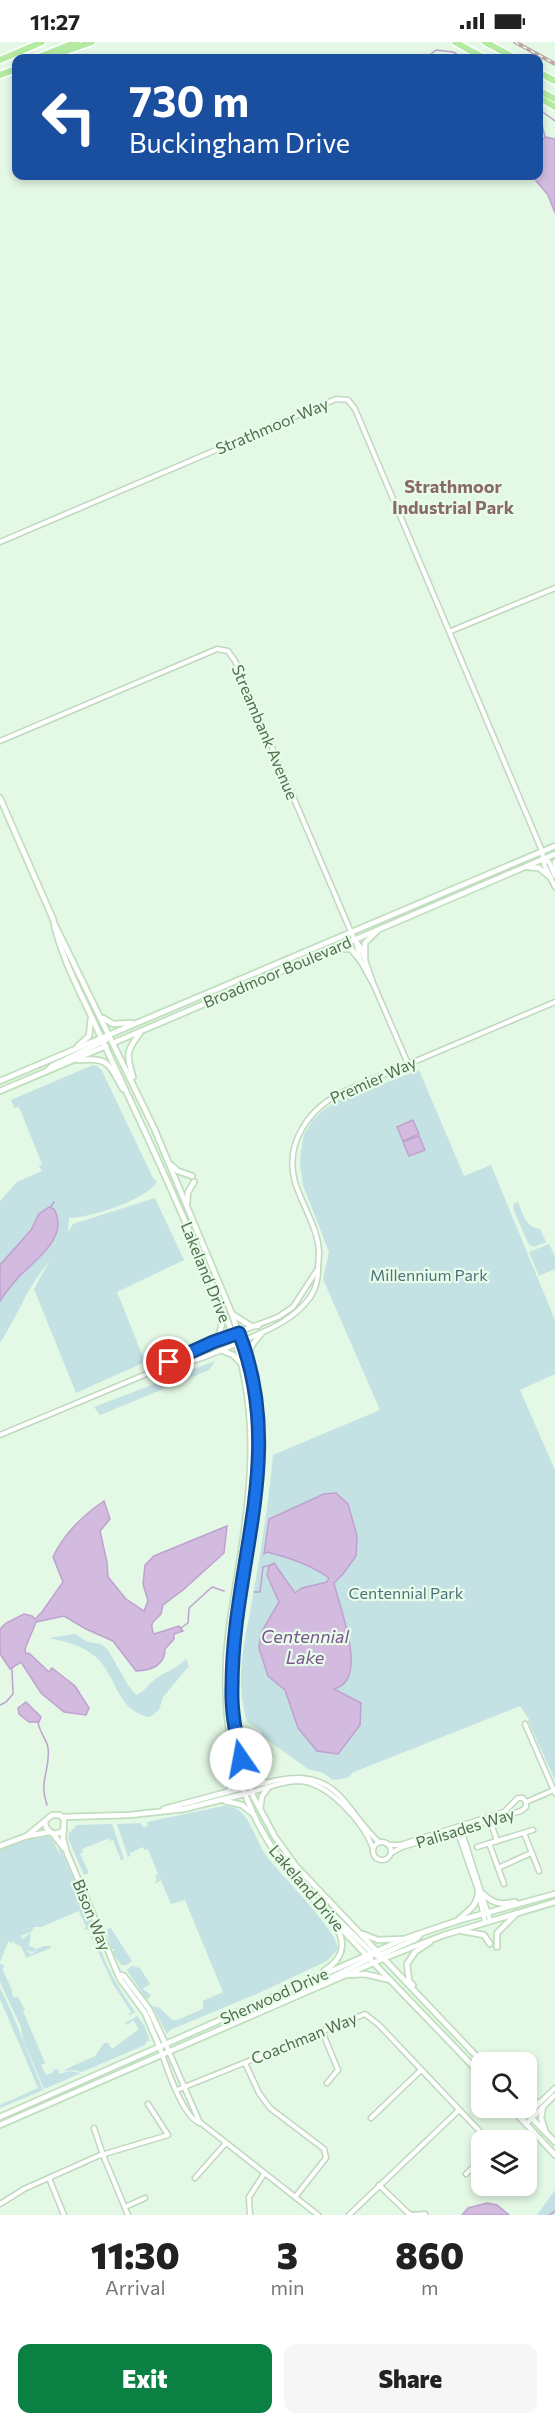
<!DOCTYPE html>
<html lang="en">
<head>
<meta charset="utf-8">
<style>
  body { margin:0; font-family:Commissioner,sans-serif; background:#f6f6f6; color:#222; height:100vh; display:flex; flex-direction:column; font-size:22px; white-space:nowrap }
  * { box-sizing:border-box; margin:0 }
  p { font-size:20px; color:#767676 }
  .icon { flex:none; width:33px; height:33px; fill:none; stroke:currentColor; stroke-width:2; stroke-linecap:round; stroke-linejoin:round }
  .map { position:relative; height:2173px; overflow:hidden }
  .drawer { display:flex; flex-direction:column; background:#fff; flex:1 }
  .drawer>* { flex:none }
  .guide { position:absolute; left:12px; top:12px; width:531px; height:126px; border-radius:12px; box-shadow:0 3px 9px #0003; background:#1a4fa0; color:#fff; overflow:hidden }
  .fabs { position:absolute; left:471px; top:2010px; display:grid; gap:12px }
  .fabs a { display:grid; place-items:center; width:66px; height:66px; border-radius:12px; background:#fff; box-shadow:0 3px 9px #0003; font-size:30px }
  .pin { position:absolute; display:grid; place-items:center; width:51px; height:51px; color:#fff; margin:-26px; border:3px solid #fff; border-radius:50%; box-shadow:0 2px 6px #0007 }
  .me { position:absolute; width:66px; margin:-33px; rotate:348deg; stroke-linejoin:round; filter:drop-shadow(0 0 4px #0008) }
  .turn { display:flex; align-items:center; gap:21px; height:126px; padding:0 18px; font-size:27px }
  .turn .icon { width:78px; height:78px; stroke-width:2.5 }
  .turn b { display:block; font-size:42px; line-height:51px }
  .eta { display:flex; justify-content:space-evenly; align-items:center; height:102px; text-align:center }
  .eta b { font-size:36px; font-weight:800; line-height:42px }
  .primary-button { display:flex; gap:12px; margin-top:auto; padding:12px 18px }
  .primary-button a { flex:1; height:69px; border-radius:12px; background:#0b8043; color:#fff; font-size:24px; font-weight:800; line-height:69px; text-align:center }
  .primary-button a+a { background:#f6f6f6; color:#222 }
  .status { display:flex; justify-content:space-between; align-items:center; height:42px; padding:0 30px; background:#fff; direction:ltr }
  .status svg { height:16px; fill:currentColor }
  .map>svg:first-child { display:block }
</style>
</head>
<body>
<div class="status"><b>11:27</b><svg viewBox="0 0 49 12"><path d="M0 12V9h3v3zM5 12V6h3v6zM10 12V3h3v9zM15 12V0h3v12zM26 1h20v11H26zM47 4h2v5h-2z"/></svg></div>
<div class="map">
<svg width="555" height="2173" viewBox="0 0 555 2173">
  <rect width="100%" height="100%" fill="#e3f8e5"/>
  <!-- green -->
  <g fill="#c4e1e3">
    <path d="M93 1023 97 1024 102 1029 153 1136 157 1140C144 1159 92 1175 69 1176L68 1190 73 1182 155 1156 184 1218 117 1250 145 1320 76 1351 34 1247 49 1220C27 1244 18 1274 0 1301V1159L17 1140 42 1129 39 1124 42 1122 19 1065 14 1066 11 1058Z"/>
    <path d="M419 1028 464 1134 491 1123 555 1278V1332L520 1348 555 1428V1738L528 1679 529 1677 520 1664 354 1730 347 1736 333 1738 323 1731 308 1727 262 1694 261 1689 247 1680C234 1634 245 1600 253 1554 261 1507 269 1460 273 1413L380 1368 323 1237 329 1210 303 1143 300 1123 301 1109 304 1092 313 1078 322 1069 337 1059Z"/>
    <path d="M518 1160C523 1172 525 1185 540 1187L546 1200 534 1205 529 1203 514 1169 513 1162Z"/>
    <path d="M549 1202 555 1215V1227L539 1234 529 1210Z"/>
    <path d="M215 1319 209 1328 100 1373 94 1365Z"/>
    <path d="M75 1592 88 1600 101 1602 108 1608 128 1643 136 1653C144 1649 146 1646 152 1640 162 1630 176 1628 186 1617L189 1624 163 1655 159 1668 150 1675C117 1670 117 1634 96 1615 82 1603 66 1600 49 1596Z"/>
    <path d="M223 1764C249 1762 254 1797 265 1812 279 1832 337 1887 338 1907L327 1919 261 1950 170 1988 167 1992 152 1964 160 1966 172 1978H177L203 1967V1959L223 1950 185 1858 171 1862 159 1834 160 1839 154 1842 157 1838 155 1834 158 1832 148 1807 145 1808 143 1805 130 1811V1814L128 1815 117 1782 141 1781 143 1785 148 1784 147 1780Z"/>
    <path d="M112 1782 124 1817 121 1818 113 1798 110 1799 109 1796 82 1807 83 1810 80 1812 89 1831 84 1833 68 1796 69 1791 77 1783Z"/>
    <path d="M34 1794C43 1793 52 1793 56 1800L42 1795 53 1799 60 1812 58 1801 93 1881 90 1883 91 1887 84 1888 86 1885 79 1869 41 1885H34L31 1890 20 1894 22 1897 31 1891 29 1904 37 1907 43 1904 41 1907 32 1910 27 1908 28 1910 32 1912 44 1904H50L51 1906 26 1916 21 1904 15 1902 14 1899 12 1901 8 1900 0 1920V1808Z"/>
    <path d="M110 1885 132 1919 125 1924 122 1922V1924L112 1910 115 1908 111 1906 106 1889 111 1898 107 1888Z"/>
    <path d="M95 1892 99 1895 102 1908 99 1902C106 1926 120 1948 135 1970L132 1972 128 1973 131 1970 113 1942 92 1896H90Z"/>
    <path d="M0 1921 5 1925 2 1926 3 1929 12 1948V1953L15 1956 18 1955 25 1968 23 1969 45 2021 41 2023 46 2033 54 2030 53 2027 59 2028V2032L70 2029 81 2031 44 2047 23 1997 21 1985 0 1940Z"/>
    <path d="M131 1924 140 1926 150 1942 143 1947 151 1953 147 1958 127 1928Z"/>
    <path d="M0 1946C17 1979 28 2013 43 2048L0 2066V2063L38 2046 0 1957Z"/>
    <path d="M137 1974 144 1983 150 1999H147L145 2003 82 2030 73 2028 62 2029 95 2014 104 2001H108L112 2007 139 1987 133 1978 127 1983 125 1981Z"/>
    <path d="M555 2148V2173H537Z"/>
  </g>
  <!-- water -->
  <g fill="#d2bbdf" stroke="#bfa2cf" stroke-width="1.5">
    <path d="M545 95 555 97V171L548 153 532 134H538L539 100Z"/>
    <path d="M413 1078 419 1092 403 1099 397 1085Z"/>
    <path d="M419 1094 425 1108 409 1114 403 1100Z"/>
    <path d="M49 1165 54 1167C70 1196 34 1218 17 1237 11 1244 5 1251 0 1259V1223L31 1188 39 1172Z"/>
    <path d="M336 1451 348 1462 357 1494 356 1514 343 1532 334 1541C339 1565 370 1638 334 1647L361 1661 360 1683 338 1712 317 1709 298 1686 285 1648 268 1634 259 1606 261 1591 279 1560 267 1533 269 1524 274 1521 295 1551 302 1546 327 1540 329 1536C313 1524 287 1515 267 1510L264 1512 269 1477 324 1452Z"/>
    <path d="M104 1459 110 1477 100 1489 107 1520 108 1535 126 1557 144 1569 148 1559 143 1542 145 1523 154 1514 227 1484 224 1511 183 1548 163 1563 161 1572C153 1580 149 1581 154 1592L179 1584 183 1589 174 1592V1597L165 1607C165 1624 151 1628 136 1629L113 1599 86 1587 64 1574 36 1580 25 1607 26 1612 29 1611 49 1630 52 1626 75 1644 89 1666 86 1673 64 1670 41 1651 21 1620 10 1627 0 1612V1587L6 1581 24 1572 32 1574 35 1577 42 1570 63 1540 53 1515C63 1493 83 1473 104 1459Z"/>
    <path d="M26 1660 41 1675 39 1680H29L19 1672 18 1666Z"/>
    <path d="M487 2161 497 2163 509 2173H462L468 2166Z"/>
  </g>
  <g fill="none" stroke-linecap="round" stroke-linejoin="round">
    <!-- stream -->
    <g stroke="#bfa2cf" stroke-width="1.5">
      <path d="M426 16 436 8 453 10 463 16"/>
      <path d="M538 67 545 95"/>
      <path d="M540 68 555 79"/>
      <path d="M51 1165 54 1160"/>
      <path d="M254 1550H260L263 1525 271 1523"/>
      <path d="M181 1586 188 1581 189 1566 212 1545 224 1549"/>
      <path d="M0 1663 6 1660 13 1652 12 1626"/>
      <path d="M38 1680C39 1690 47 1697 48 1706 51 1728 38 1738 47 1763"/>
      <path d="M549 2173 555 2169"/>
    </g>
    <!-- street casing -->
    <g stroke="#bfd8be" stroke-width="7">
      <g id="street">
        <path d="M0 500 336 357 348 358 355 367 542 809 544 822 555 845"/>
        <path d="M451 589 555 546"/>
        <path d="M0 699 217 607 228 609 235 619 354 897 361 906 373 941 408 1022"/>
        <path d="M545 819 549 820 555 834"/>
        <path d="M356 899 360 918 372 940"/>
        <path d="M161 1326C190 1323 220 1309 247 1297 271 1287 295 1277 311 1254 316 1246 318 1237 318 1228 318 1222 319 1216 319 1210 318 1186 302 1163 295 1140 284 1100 310 1065 345 1049L555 960"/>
        <path d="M0 1393 161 1326 169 1320 213 1300 278 1275 293 1265 317 1228"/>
        <path d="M525 1682 555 1751"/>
        <path d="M249 1745C287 1735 319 1726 346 1761 357 1774 366 1789 379 1800"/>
        <path d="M244 1752C261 1748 281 1739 299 1739 328 1740 363 1780 373 1806"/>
        <path d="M526 1760 554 1748"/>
        <path d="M490 1778 497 1799 533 1788"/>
        <path d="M461 1787 490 1878"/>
        <path d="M457 1788 478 1848 485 1880"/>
        <path d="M524 1791 539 1829"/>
        <circle cx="382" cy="1809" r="9"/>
        <path d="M489 1801 504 1842"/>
        <path d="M388 1803H400L504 1770 518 1756H523L526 1760"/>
        <path d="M477 1805 497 1799"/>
        <path d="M391 1811 402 1805 521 1769 526 1765V1760"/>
        <path d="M498 1826 531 1811"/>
        <path d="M322 1989 338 2028 327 2041"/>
        <path d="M166 2003 200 2081"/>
        <path d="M160 2006C166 2023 183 2078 201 2081L318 2173"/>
        <path d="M245 2021 259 2051 270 2066 324 2107 326 2116 295 2155"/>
        <path d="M177 2048 365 1972 379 1983 488 2098"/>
        <path d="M371 2076 421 2028"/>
        <path d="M522 2078 555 2046"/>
        <path d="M526 2082 555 2053"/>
        <path d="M94 2086 103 2113 128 2173"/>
        <path d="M466 2132 482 2117"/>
        <path d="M49 2136 64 2173"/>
        <path d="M195 2136 225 2102"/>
        <path d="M379 2143 408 2171 413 2173"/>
        <path d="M0 2162 24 2147 98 2114 168 2093 148 2062"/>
        <path d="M125 2165 145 2156"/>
        <path d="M250 2173 249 2155 264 2132"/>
        <path d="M349 2173 459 2068"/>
        <path d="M413 2173 425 2172"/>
      </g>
    </g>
    <!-- secondary casing -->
    <g stroke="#c1dfbf" stroke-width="8">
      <g id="secondary">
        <path d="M0 756 53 877C61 917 82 953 99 991 135 1069 173 1147 205 1227 216 1253 229 1279 237 1305 265 1400 244 1487 230 1581 218 1666 230 1751 283 1821 303 1849 329 1873 352 1898 395 1944 439 1988 482 2034"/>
        <path d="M555 820V829"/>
        <path d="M528 825 539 826 550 835"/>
        <path d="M55 883 154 1086 232 1272 251 1330 259 1392 258 1445 235 1600 232 1662 238 1703 253 1754 275 1795 296 1824 482 2020"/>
        <path d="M335 907H351L360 918"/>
        <path d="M365 917V901L377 889"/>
        <path d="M103 976 113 982 132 981"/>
        <path d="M113 1001 555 812"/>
        <path d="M78 1004 89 994 91 976"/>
        <path d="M78 1018C109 1015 108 1021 123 1047"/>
        <path d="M48 1028 52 1024 106 998 110 992"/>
        <path d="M133 1035C126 1013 126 1009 140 991"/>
        <path d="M0 1039 555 804"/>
        <path d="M0 1049 106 1004"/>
        <path d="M171 1123 178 1129 192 1134"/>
        <path d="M187 1161 188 1150 194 1140"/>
        <path d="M232 1272 251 1284H258"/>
        <path d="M213 1300 219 1293 224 1274"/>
        <path d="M221 1308 233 1313 240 1320"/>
        <path d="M248 1315 252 1303 261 1292"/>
        <path d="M246 1728 254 1736 266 1741"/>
        <path d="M229 1748 232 1746 234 1722"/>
        <path d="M225 1759 242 1763 252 1771"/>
        <path d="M260 1766 262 1754 268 1746"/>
        <path d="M164 1767 242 1746"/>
        <path d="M62 1775 130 1773 184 1767 244 1752"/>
        <path d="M45 1780C46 1791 56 1795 64 1788"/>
        <path d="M53 1792 64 1806"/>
        <path d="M27 1794 52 1773H60L64 1777 63 1797 67 1811 120 1937 145 1971 160 2006"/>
        <path d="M0 1804 27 1794 50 1790"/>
        <path d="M483 1852C494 1862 500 1863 515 1860"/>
        <path d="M323 1863 372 1911 381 1916"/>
        <path d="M457 1879C468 1868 478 1865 478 1848"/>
        <path d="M462 1889 484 1893 490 1902"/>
        <path d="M363 1892 378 1898 401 1897"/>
        <path d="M497 1905V1891L517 1871"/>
        <path d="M380 1913 416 1897 420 1893"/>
        <path d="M324 1929C343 1917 347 1903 336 1884"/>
        <path d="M120 1933 124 1934 149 1967 166 2003"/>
        <path d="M348 1933 365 1932 390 1938"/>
        <path d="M413 1943 409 1939 407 1922 415 1910 430 1900"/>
        <path d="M306 1948 371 1916"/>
        <path d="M526 2062 532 2063 540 2060"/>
        <path d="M543 2065 541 2076 545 2088"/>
        <path d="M511 2066 555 2113"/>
        <path d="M522 2066 555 2100"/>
        <path d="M0 2075 404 1897 457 1879 555 1852"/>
        <path d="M0 2083 387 1915 444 1893 555 1860"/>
      </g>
    </g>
    <!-- highway casing -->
    <g stroke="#fff" stroke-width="9">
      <g id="highway">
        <path d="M455 0 484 16"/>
        <path d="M485 0 515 16"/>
        <path d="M36 16 77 0"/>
        <path d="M46 16 92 0"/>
        <path d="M0 18 42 0"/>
        <path d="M538 30 555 39"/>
        <path d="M0 33 16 27"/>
        <path d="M538 48 555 57"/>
        <path d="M538 55 555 65"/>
      </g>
    </g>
    <!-- street -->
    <use href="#street" stroke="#fff" stroke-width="4"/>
    <!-- secondary -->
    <use href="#secondary" stroke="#fff" stroke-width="4.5"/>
    <!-- highway -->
    <use href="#highway" stroke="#b4eaa2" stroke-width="6"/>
    <!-- rail casing -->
    <g stroke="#bfa5a4" stroke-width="4">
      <path id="rail" d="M515 0 555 22"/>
    </g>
    <!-- rail -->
    <use href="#rail" stroke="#e8fcea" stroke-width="1.5" stroke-dasharray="4.5" stroke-linecap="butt"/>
  </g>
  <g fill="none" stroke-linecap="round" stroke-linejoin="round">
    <!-- route casing -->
    <g stroke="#114b97" stroke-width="15">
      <path id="route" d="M169 1320 213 1300 239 1291C287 1414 232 1522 232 1645 231 1669 236 1693 241 1717"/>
    </g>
    <!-- route -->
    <use href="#route" stroke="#1a73e8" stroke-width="10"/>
  </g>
  <g text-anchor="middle" stroke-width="4.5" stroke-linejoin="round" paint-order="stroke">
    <!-- street labels -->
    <g font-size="16" fill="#526c4d" stroke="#e8fcea">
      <text transform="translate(272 384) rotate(-23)" y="6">Strathmoor Way</text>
      <text transform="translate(265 690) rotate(67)" y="6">Streambank Avenue</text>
      <text transform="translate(277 930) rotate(-23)" y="6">Broadmoor Boulevard</text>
      <text transform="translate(373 1038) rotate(-24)" y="6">Premier Way</text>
      <text transform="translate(206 1230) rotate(68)" y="6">Lakeland Drive</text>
      <text transform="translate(465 1786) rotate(-17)" y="6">Palisades Way</text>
      <text transform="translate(307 1846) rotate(50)" y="6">Lakeland Drive</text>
      <text transform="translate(92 1873) rotate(68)" y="6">Bison Way</text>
      <text transform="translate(274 1954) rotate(-24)" y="6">Sherwood Drive</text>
      <text transform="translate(304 1996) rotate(-22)" y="6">Coachman Way</text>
    </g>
    <!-- park labels -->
    <g font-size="16" fill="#4d727c" stroke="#e8fcea">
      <text x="429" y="1239">Millennium Park</text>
      <text x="406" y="1557">Centennial Park</text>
    </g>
    <!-- neighbourhood labels -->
    <g font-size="18" font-weight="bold" fill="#896a65" stroke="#e8fcea">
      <text x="453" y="451">Strathmoor<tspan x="453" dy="21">Industrial Park</tspan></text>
    </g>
    <!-- water labels -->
    <g font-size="18" font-style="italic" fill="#7c5490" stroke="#e8fcea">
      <text x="305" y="1601">Centennial<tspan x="305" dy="21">Lake</tspan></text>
    </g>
  </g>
</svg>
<div class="fabs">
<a><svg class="icon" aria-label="search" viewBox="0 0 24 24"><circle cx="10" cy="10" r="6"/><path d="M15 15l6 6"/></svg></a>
<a><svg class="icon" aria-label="layers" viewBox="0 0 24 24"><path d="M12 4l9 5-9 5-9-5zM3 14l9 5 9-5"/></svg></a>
</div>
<div class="pin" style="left:169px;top:1320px;background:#d93025"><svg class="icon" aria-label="arrive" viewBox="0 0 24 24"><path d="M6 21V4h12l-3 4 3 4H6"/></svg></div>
<svg class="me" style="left:241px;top:1717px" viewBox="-20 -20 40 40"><circle r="19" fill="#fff"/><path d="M0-13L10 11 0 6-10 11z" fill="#1a73e8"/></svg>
<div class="guide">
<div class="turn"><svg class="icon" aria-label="left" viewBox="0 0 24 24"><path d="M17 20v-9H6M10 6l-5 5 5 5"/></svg><div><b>730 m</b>Buckingham Drive</div></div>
</div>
</div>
<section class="drawer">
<div class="eta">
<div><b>11:30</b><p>Arrival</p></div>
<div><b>3</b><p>min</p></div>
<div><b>860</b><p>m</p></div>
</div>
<div class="primary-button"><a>Exit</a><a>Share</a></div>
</section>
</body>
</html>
